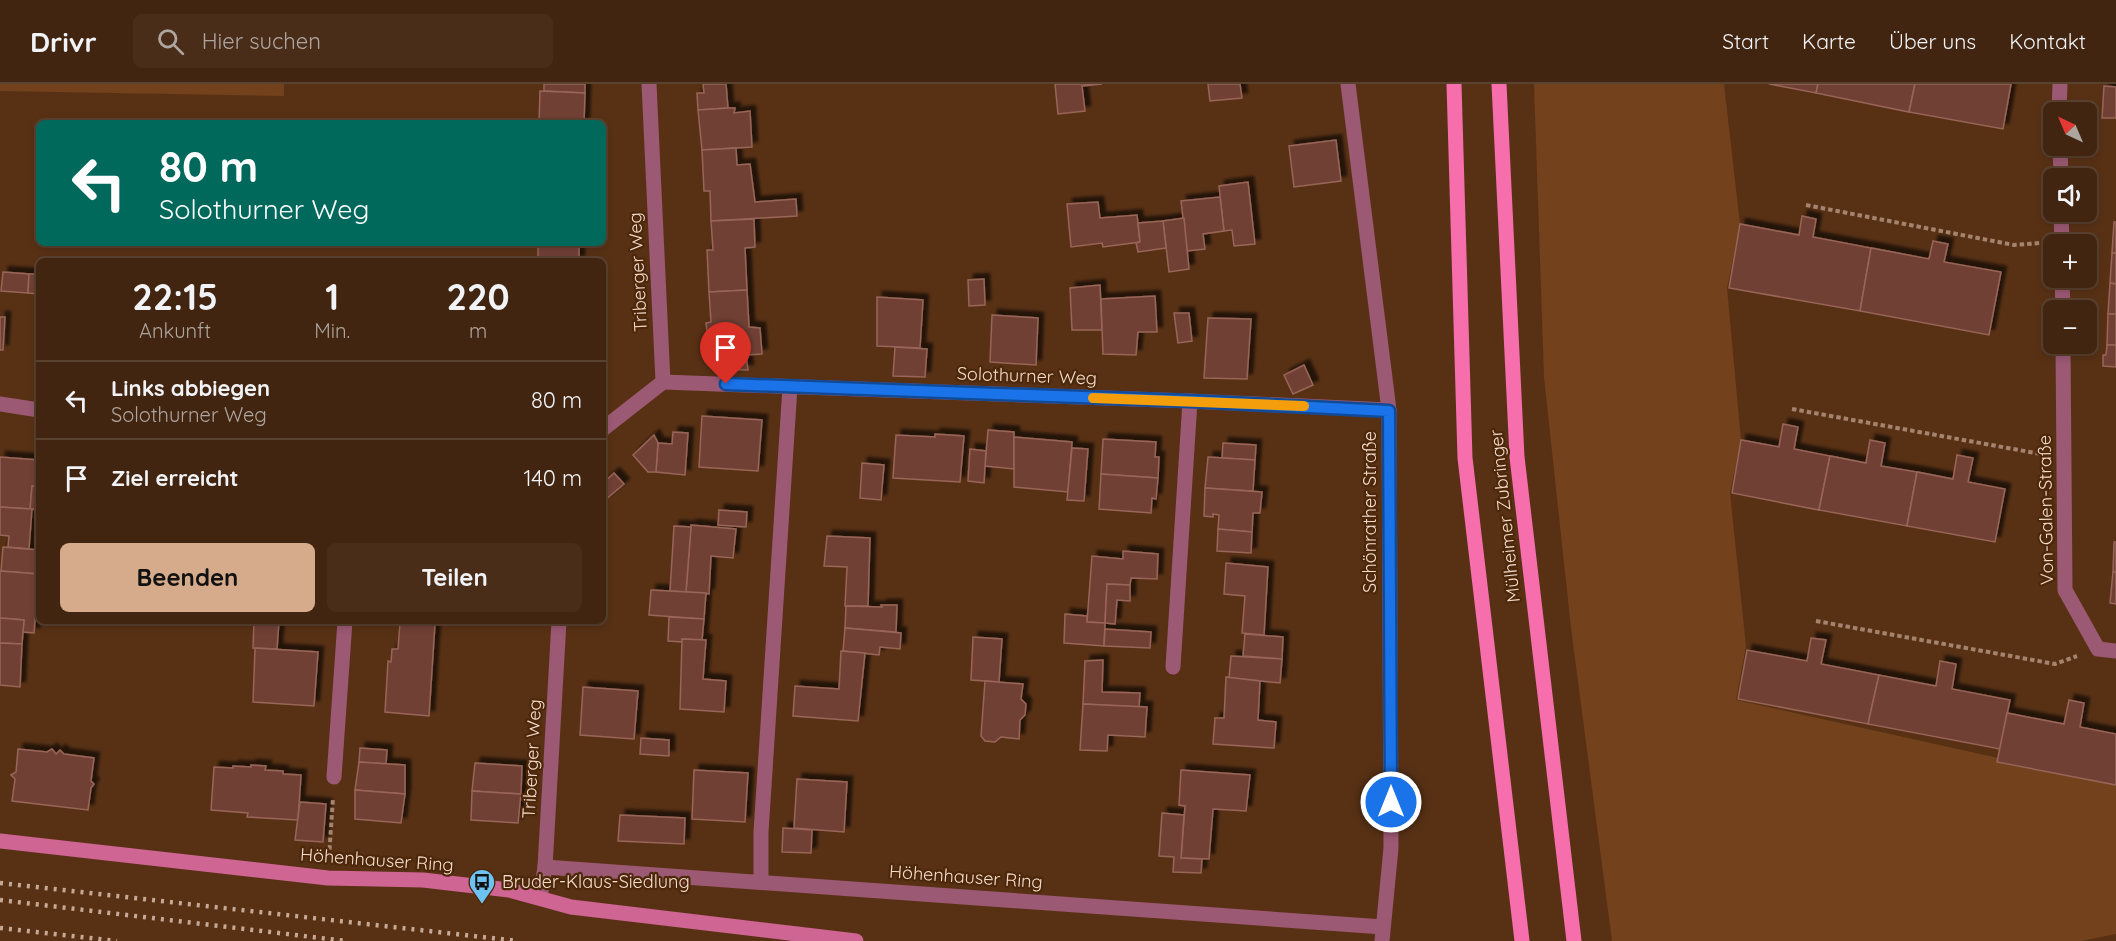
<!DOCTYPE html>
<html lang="de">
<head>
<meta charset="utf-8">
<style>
  body { margin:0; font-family:Quicksand,sans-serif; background:#492d19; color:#f1f3f6; height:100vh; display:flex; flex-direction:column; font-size:22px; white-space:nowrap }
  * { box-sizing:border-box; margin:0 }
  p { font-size:20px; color:#aea59f }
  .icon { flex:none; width:33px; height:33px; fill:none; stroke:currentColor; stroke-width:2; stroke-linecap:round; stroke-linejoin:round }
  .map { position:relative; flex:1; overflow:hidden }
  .sheet { position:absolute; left:36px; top:174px; width:570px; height:366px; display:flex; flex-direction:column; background:#422510; border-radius:9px; box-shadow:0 3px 9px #0003,0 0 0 2px #5a4230 }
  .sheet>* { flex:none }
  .top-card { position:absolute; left:36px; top:36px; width:570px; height:126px; border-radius:9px; box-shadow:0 3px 9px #0003,0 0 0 2px #5a4230; background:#00695c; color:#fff; overflow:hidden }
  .needle { width:39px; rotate:316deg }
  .controls { position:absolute; left:2043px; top:18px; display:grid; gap:12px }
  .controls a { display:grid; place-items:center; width:54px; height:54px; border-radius:9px; background:#422510; box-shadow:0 3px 9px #0003,0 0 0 2px #5a4230; font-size:30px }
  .pin { position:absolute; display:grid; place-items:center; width:51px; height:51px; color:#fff; margin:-62px -26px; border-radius:50% 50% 50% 0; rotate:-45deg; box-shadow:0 0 6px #0007 }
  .pin .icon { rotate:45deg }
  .me { position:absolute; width:66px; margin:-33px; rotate:0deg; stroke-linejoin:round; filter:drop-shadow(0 0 4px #0008) }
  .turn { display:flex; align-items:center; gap:21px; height:126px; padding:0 24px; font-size:27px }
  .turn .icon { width:78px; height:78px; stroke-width:2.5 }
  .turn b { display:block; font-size:42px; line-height:51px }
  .eta { display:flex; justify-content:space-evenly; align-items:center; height:102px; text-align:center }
  .eta b { font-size:36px; font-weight:800; line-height:42px }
  .cta { display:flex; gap:12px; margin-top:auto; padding:12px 24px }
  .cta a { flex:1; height:69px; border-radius:9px; background:#d6ab8b; color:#111; font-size:24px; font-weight:800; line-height:69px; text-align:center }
  .cta a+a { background:#492d19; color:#f1f3f6 }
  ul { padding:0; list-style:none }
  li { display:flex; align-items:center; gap:18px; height:78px; padding:0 24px; border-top:2px solid #5a4230 }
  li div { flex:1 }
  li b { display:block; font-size:22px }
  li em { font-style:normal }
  header { display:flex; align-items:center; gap:36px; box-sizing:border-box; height:84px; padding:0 30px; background:#422510; border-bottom:2px solid #5a4230 }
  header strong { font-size:28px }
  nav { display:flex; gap:33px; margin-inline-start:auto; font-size:21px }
  .search { width:420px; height:54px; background:#492d19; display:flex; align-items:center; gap:15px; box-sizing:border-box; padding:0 21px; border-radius:9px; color:#aea59f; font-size:22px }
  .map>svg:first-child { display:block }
</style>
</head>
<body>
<header>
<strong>Drivr</strong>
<div class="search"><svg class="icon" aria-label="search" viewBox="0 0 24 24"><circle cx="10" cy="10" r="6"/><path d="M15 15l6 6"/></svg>Hier suchen</div>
<nav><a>Start</a><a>Karte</a><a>Über uns</a><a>Kontakt</a></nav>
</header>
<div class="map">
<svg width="2116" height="857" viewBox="0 0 2116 857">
  <defs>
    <filter id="shadow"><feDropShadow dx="5.5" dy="-5.5" stdDeviation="1.5" flood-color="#0009"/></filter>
  </defs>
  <rect width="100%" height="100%" fill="#583115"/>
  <!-- green -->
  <g fill="#73411b">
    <path d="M0 0H284V12L0 7Z"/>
    <path d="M1534 0H1724L1740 140 1727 204 1741 356 1730 409 1746 562 1736 616 2116 700V850L2081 857H1612L1571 544 1544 293Z"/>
  </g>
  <!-- building -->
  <g fill="#714136" stroke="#986558" stroke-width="1.5" filter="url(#shadow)">
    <path d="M544 0H585V9L544 7Z"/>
    <path d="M703 0H726L728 24 698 26 697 9H704Z"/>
    <path d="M1055 0H1102L1082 2 1085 27 1058 30Z"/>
    <path d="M1208 0H1240L1242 14 1210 17Z"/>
    <path d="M1769 0H1818L1816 9Z"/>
    <path d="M1818 0H1915L1909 28 1816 9Z"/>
    <path d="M1915 0H2011L2003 45 1909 28Z"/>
    <path d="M2104 2 2116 3V34H2102Z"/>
    <path d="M540 7 585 9 584 39H539Z"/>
    <path d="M728 24H735L734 29 750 27 752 63 702 66 698 26Z"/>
    <path d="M1336 56 1341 97 1294 103 1289 62Z"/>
    <path d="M736 64 737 81 750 80 755 118 796 115 797 132 711 137 710 107H704L702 66Z"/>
    <path d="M1248 98 1255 160 1234 162 1232 146 1224 147 1219 102Z"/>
    <path d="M1220 113 1224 147 1203 150 1205 165 1187 167 1181 117Z"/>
    <path d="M1098 118 1100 134 1137 131 1140 158 1103 163 1102 159 1071 163 1067 120Z"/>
    <path d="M1802 132 1816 135 1813 153 1871 164 1860 227 1729 204 1740 140 1799 151Z"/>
    <path d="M1184 134 1189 185 1169 188 1163 137Z"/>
    <path d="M754 135 755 163 745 164 747 206 709 208 707 166H713L711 137Z"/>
    <path d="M1163 137 1166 164 1138 168 1136 159 1140 158 1138 139Z"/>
    <path d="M2114 138H2116V169H2112Z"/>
    <path d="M1933 157 1948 160 1944 178 2001 188 1989 251 1860 227 1871 164 1929 175Z"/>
    <path d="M538 159H579V177L538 176Z"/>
    <path d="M2112 169H2116V200L2110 199Z"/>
    <path d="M3 188 29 190 28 209 1 207Z"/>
    <path d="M29 190H39V210L28 209Z"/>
    <path d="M984 195 985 221 969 222 968 196Z"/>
    <path d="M2110 199 2116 200V230H2108Z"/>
    <path d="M1100 201 1102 246H1072L1070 204Z"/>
    <path d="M747 206 749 243 760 244 762 270 713 273 712 247 707 248 706 239 711 238 709 208Z"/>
    <path d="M1155 212 1157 248H1138L1136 271 1103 270 1101 215Z"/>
    <path d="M877 213 923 216 920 264 877 262Z"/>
    <path d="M1174 229H1189L1192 257 1178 259Z"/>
    <path d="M2108 230H2116V261H2107Z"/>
    <path d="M992 231 1038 234 1036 281 990 278Z"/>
    <path d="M0 233H5L3 266H0Z"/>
    <path d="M1208 234 1251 235 1247 295 1204 294Z"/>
    <path d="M2107 261H2116V283L2103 282V271H2106Z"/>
    <path d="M895 263 927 265 925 293 893 292Z"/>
    <path d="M746 271 748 286 713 285V273Z"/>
    <path d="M1304 281 1313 301 1293 310 1284 291Z"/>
    <path d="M702 332 762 336 758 387 699 383Z"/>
    <path d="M1783 340 1798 343 1794 365 1830 372 1819 426 1732 409 1741 356 1779 363Z"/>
    <path d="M988 346 1014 348V385L985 382Z"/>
    <path d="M673 348 688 349 685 391 656 388 658 359 672 360Z"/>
    <path d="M935 350 964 352 960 398 893 394 896 351 935 353Z"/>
    <path d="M654 351 658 359 656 388H648L633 371Z"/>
    <path d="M1014 353 1072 358 1068 408 1014 403Z"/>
    <path d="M1103 355 1156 358 1155 373H1159L1158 394 1101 390Z"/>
    <path d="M1870 356 1885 359 1881 382 1917 388 1907 442 1819 426 1830 372 1866 379Z"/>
    <path d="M1223 359 1256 361 1255 376 1222 374Z"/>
    <path d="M1072 364 1088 365 1084 417 1067 416Z"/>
    <path d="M970 365 986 367 984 399 968 397Z"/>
    <path d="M1957 371 1973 374 1968 398 2005 405 1995 458 1907 442 1917 388 1953 395Z"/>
    <path d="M0 373 39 376V402H32L30 425 0 423Z"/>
    <path d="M1208 373 1255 376 1253 407 1205 404Z"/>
    <path d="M862 379 884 381 881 416 860 414Z"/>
    <path d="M614 389 624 400 604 417 603 399Z"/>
    <path d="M1101 390 1158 394 1156 415 1152 414 1151 429 1099 425Z"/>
    <path d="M32 402H39V426L30 425Z"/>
    <path d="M1205 404 1262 408 1260 429H1253L1252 448 1218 445 1219 431 1213 430V433L1204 432Z"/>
    <path d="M0 423 32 425 29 465 8 463 9 452 0 451Z"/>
    <path d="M719 426 747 428 746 443 718 441Z"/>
    <path d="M691 441 736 445 733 474 711 472 709 510 686 508Z"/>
    <path d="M674 442 691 443 686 508 670 507Z"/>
    <path d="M1218 445 1252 448 1251 469 1217 467Z"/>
    <path d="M827 452 870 454 868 522H845L847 483 824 482Z"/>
    <path d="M2114 458H2116V488H2113Z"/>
    <path d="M3 463 39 466V490L1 487Z"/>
    <path d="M1123 467 1158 470 1157 495 1131 494 1130 501 1107 500 1105 539 1087 538 1092 472 1123 475Z"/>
    <path d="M1226 479 1268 483 1264 551 1242 549 1245 512 1224 510Z"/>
    <path d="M0 487 39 490 34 549 23 548 24 536 0 534Z"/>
    <path d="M2113 488H2116V520L2110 519Z"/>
    <path d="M1107 500 1130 501V517L1117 516 1115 540 1105 539Z"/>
    <path d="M651 506 706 509 704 535 649 531Z"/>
    <path d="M881 521H897L896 548 845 544 846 522 882 523Z"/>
    <path d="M1065 530 1087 532V538L1105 539 1104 562 1064 559Z"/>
    <path d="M669 533 704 535 702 556 682 555V558L668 557Z"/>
    <path d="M0 534 24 536 22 560 0 559Z"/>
    <path d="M254 537H279L277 565 253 564Z"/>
    <path d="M418 537H453L452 541Z"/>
    <path d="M417 538 435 540 429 632 385 628 388 577 391 578 392 565H398L400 539 416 540Z"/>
    <path d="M845 544 901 549 900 565 880 563 879 571 843 567Z"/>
    <path d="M1105 545 1151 548 1150 564 1104 562Z"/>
    <path d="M1245 550 1283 553 1282 575 1243 572Z"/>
    <path d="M973 553 1002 555 999 598 971 596Z"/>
    <path d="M1811 554 1826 556 1821 580 1879 591 1868 640 1738 615 1747 566 1807 577Z"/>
    <path d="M682 555 706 556 703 595 726 597 724 628 680 625Z"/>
    <path d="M0 559 22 560 20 603 0 601Z"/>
    <path d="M255 564 318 568 314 622 253 618Z"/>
    <path d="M841 567 865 569 858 637 793 632 795 602 839 605Z"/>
    <path d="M1231 572 1282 575 1280 599 1229 594Z"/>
    <path d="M1103 576 1102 608 1140 609 1139 623 1083 620 1085 577Z"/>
    <path d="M1940 577 1956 580 1952 605 2010 616 2000 665 1868 640 1879 591 1936 602Z"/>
    <path d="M1226 593 1260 597 1258 636 1276 638 1274 664 1213 660 1215 634H1224Z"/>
    <path d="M985 597 1023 600 1021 615 1026 620 1025 631 1020 636 1019 655 1001 653 995 658 985 657 981 652Z"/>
    <path d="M583 603 638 607 634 655 580 651Z"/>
    <path d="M2069 616 2084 619 2080 643 2116 650V701L1997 678 2007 629 2064 640Z"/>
    <path d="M1083 620 1147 623 1145 653 1108 651 1107 667 1080 666Z"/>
    <path d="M641 654 669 656V672L640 670Z"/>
    <path d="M360 664 387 666 386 680 359 678Z"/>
    <path d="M18 665 47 668 52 665 56 670 60 666 64 670 94 674 91 697 94 700 91 704 88 726 12 717 15 695 11 691 16 688Z"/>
    <path d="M359 678 405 681V710L355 706Z"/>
    <path d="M475 679 522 682 521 710 472 707Z"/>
    <path d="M251 681 266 682 265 686 283 687V690L301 691 298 736 247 733 248 729 211 726 214 683 233 684V682L251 683Z"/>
    <path d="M694 686 748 689 745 738 692 735Z"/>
    <path d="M1181 686 1250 691 1246 727 1213 725 1209 775 1181 774 1185 722 1179 721Z"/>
    <path d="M797 695 847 698 844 748 794 744Z"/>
    <path d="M355 706 405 710 401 739 355 735Z"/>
    <path d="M472 707 521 710 518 739 471 736Z"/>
    <path d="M300 718 326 720 323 758 295 756Z"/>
    <path d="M1162 729 1184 731 1181 774 1202 775 1201 789 1173 788 1174 773 1159 772Z"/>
    <path d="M620 731 685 734 684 760 618 757Z"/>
    <path d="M783 744 812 746 811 769 782 768Z"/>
  </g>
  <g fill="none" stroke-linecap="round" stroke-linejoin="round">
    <!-- path -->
    <g stroke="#a4846e" stroke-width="4" stroke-dasharray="4.5 3" stroke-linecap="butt">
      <path d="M1806 121 2014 161 2040 159"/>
      <path d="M1792 325 2041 370"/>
      <path d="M1816 537 2055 580 2077 572"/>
      <path d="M329 773 333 714"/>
    </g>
    <!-- lane -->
    <g stroke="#9c5974" stroke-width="15">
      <path d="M1173 583 1190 317"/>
      <path d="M761 797V748L790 303"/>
    </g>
    <!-- street -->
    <g stroke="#9c5974" stroke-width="15">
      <path d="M1348 0 1389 326 1391 764 1382 857"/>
      <path d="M2059 28 2060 0"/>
      <path d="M2060 62 2061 94"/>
      <path d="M2061 128 2062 160"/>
      <path d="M2062 194 2063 226"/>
      <path d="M2063 260 2065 506 2098 565 2116 567"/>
      <path d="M663 298 1190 317 1389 326"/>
      <path d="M0 320 39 326"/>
      <path d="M603 345 663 298 649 0"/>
      <path d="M334 693 345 537"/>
      <path d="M545 783 1383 843"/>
      <path d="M540 814 545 783 559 537"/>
    </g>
    <!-- secondary -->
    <path stroke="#cf6593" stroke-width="15" d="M0 757 328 794 423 796 509 806 571 823 856 857"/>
    <!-- primary -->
    <g stroke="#f66eab" stroke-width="15">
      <path d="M1454 0 1465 374 1522 857"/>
      <path d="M1499 0 1517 373 1574 857"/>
    </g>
    <!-- rail -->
    <g stroke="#c6a996" stroke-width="4.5" stroke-dasharray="3 6" stroke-linecap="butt">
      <path d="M0 799 518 857"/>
      <path d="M0 816 346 857"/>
      <path d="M0 844 117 857"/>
    </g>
  </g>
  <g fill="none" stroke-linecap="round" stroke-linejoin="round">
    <!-- route casing -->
    <g stroke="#114b97" stroke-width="15">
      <path id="route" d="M726 300 1190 317 1389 327 1391 718"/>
    </g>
    <!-- route -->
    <use href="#route" stroke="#1a73e8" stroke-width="10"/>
    <!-- slow -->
    <path stroke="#f59e0b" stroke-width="10" d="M1093 314 1304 322"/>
  </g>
  <!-- icons -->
  <defs>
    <g id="bus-pin" transform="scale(1.35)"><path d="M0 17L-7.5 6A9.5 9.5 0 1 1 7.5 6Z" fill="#6cc3f2" stroke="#4c2709"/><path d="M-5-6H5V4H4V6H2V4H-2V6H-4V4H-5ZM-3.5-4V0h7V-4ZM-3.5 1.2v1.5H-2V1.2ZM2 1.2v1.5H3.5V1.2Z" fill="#111"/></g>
  </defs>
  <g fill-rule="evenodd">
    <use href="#bus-pin" x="482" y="798"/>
  </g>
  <g text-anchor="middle" stroke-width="4.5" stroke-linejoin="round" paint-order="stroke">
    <!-- street labels -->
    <g font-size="18" fill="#f5dccd" stroke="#4c2709">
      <text transform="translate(638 188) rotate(-93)" y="6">Triberger Weg</text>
      <text transform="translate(1027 292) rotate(2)" y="6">Solothurner Weg</text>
      <text transform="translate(2046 426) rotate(-91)" y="6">Von-Galen-Straße</text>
      <text transform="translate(1370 428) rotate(-90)" y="6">Schönrather Straße</text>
      <text transform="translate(1505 432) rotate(-96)" y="6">Mülheimer Zubringer</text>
      <text transform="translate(532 675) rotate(-87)" y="6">Triberger Weg</text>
      <text transform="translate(377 776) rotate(4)" y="6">Höhenhauser Ring</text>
      <text transform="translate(966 793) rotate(4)" y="6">Höhenhauser Ring</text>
    </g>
    <!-- poi labels -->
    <g font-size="18" fill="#f5dccd" stroke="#4c2709" text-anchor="start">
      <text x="502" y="804">Bruder-Klaus-Siedlung</text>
    </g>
  </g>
</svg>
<div class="controls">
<a><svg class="needle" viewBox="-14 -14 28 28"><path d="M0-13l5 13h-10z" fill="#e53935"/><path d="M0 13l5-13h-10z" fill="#aea59f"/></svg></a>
<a><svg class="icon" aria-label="sound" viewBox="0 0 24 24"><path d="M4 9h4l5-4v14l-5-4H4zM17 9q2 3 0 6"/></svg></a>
<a>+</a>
<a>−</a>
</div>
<div class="pin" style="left:726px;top:300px;background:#d93025"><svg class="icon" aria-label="arrive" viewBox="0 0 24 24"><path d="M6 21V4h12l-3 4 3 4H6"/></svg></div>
<svg class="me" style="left:1391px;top:718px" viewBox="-20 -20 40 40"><circle r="17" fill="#1a73e8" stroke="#fff" stroke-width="3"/><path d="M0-11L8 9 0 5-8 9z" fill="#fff"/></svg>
<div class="top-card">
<div class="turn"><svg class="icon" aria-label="left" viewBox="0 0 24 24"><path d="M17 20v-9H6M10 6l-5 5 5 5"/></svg><div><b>80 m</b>Solothurner Weg</div></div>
</div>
<section class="sheet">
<div class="eta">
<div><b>22:15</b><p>Ankunft</p></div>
<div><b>1</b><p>Min.</p></div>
<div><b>220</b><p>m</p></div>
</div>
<ul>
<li><svg class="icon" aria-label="left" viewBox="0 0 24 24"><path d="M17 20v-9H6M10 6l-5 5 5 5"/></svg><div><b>Links abbiegen</b><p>Solothurner Weg</p></div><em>80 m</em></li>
<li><svg class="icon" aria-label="arrive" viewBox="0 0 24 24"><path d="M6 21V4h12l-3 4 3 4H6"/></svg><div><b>Ziel erreicht</b></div><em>140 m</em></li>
</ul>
<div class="cta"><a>Beenden</a><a>Teilen</a></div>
</section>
</div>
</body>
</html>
